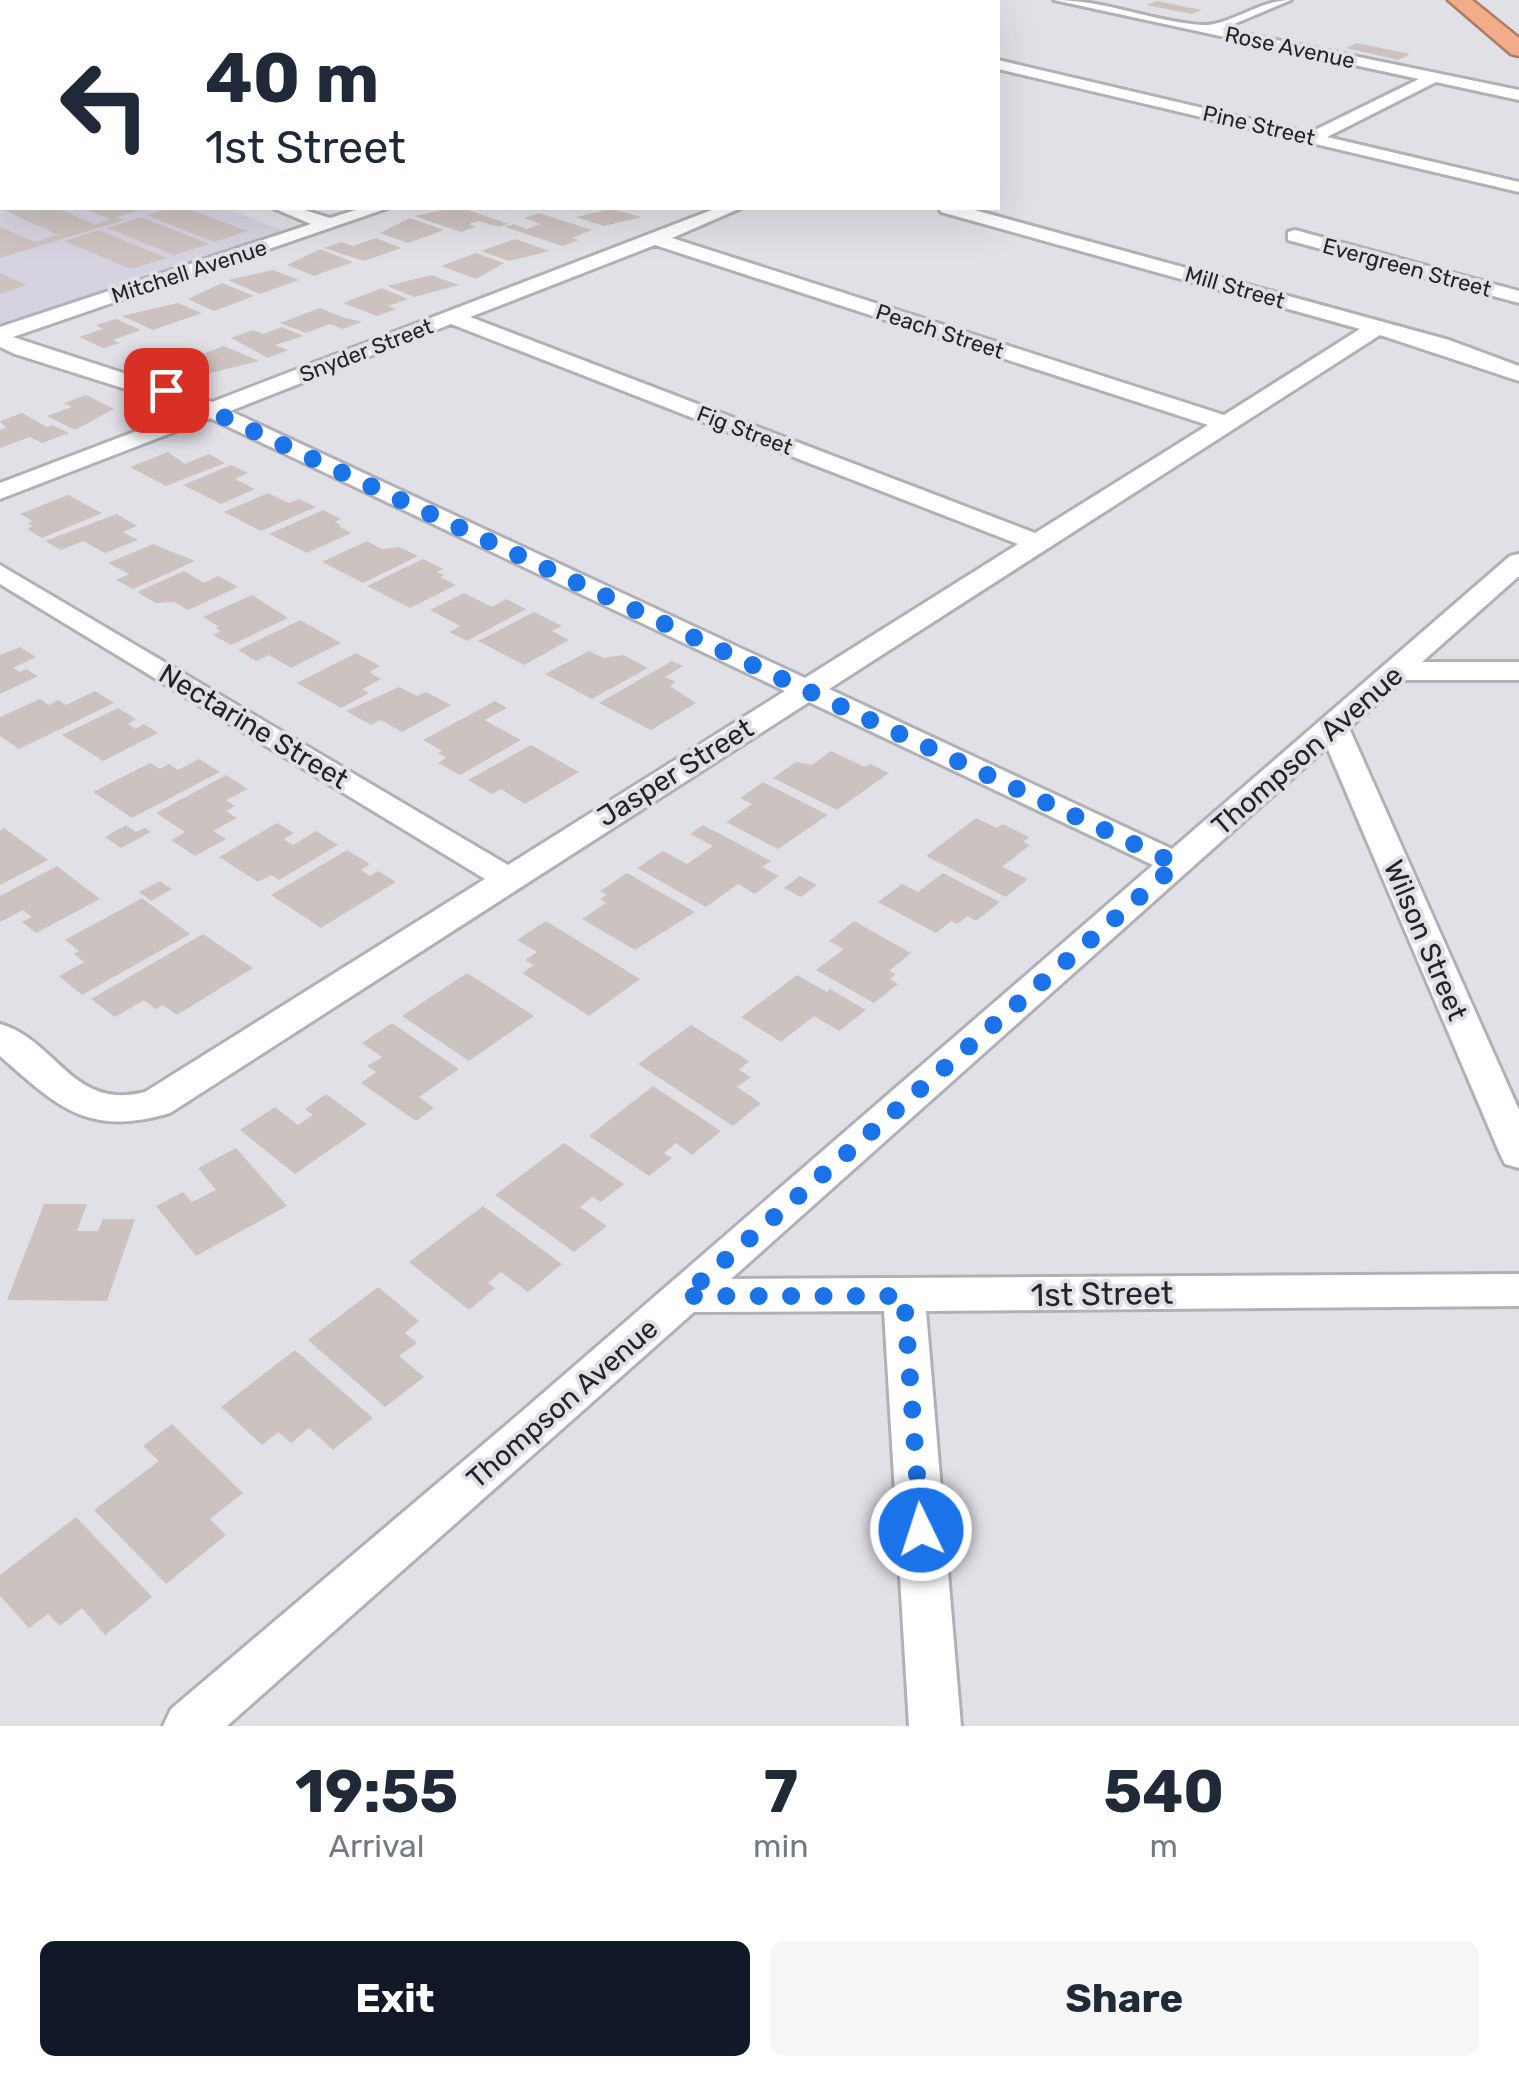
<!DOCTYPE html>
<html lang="en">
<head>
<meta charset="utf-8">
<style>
  body { margin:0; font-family:Rubik,sans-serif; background:#f6f6f7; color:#1f2937; height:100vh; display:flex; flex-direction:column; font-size:38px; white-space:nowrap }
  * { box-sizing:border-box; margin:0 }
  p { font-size:32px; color:#747a83 }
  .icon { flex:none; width:55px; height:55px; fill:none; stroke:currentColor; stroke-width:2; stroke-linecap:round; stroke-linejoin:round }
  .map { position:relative; height:1726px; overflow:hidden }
  .sheet { display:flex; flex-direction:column; background:#fff; flex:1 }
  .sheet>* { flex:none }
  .banner { position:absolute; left:0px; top:0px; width:1000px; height:210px; box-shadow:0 10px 40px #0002; background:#fff; color:#1f2937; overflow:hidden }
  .pin { position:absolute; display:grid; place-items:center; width:85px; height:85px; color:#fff; margin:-42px; border-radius:20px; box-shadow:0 5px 15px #0006 }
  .me { position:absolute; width:110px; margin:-55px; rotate:356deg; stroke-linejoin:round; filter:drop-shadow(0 0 8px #0008) }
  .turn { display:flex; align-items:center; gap:35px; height:210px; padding:0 40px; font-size:45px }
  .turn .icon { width:130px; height:130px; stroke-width:2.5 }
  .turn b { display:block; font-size:70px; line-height:85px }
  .eta { display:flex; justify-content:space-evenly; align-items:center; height:170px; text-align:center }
  .eta b { font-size:60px; font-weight:700; line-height:70px }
  .button { display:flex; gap:20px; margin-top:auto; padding:20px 40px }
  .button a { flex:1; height:115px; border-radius:15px; background:#111827; color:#fff; font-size:40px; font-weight:700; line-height:115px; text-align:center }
  .button a+a { background:#f6f6f7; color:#1f2937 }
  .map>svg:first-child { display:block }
</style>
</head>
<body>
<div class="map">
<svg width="1519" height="1726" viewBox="0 0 1519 1726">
  <rect width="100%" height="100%" fill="#e2e0e7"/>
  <!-- built -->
  <path fill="#d6d2e1" d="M0 124 2 208H223L283 230 0 324Z"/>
  <!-- building -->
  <g fill="#ccc3c0">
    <path d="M1157 1 1202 10 1192 14 1146 5Z"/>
    <path d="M1357 43 1410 54 1398 60 1346 48Z"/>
    <path d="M0 208H56L95 224 110 219 81 208H146L117 217 124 220 0 258V227L35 242 58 235Z"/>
    <path d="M171 208H186L247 231 214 242 146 215Z"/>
    <path d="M454 208H462L509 224 499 227 479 221 469 224 476 227 461 232 414 216Z"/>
    <path d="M611 209 642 217 604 226 576 217Z"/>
    <path d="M539 213 592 230 572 238 579 240 563 246 505 227 514 224 527 229 541 224 524 218Z"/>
    <path d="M141 217 209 244 174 255 107 228Z"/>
    <path d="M410 218 444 230 408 243 380 233Z"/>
    <path d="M99 230 167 258 131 269 64 241Z"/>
    <path d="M376 238 401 248 364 261 324 248 341 242 353 246Z"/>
    <path d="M515 239 550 251 509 261 481 251Z"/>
    <path d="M320 249 353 262 314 276 287 265Z"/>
    <path d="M476 253 504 263 476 279 441 266Z"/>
    <path d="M273 270 299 280 260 294 228 280Z"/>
    <path d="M0 273 27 285 0 294Z"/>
    <path d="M431 275 459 285 414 297 387 286Z"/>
    <path d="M222 283 254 296 214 311 188 299Z"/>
    <path d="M382 288 408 299 388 306 396 309 377 316 343 303Z"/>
    <path d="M178 303 202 313 153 330 122 316Z"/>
    <path d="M320 308 342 317 362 322 343 329 330 324 306 333 280 323Z"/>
    <path d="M116 319 141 330 113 340 120 343 103 348 79 337 103 329 96 325Z"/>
    <path d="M282 327 304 336 275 345 288 350 268 358 231 338 253 330 263 334Z"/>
    <path d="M224 346 259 361 207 374 180 362Z"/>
    <path d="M86 395 114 409 75 430 47 416 72 407 64 403Z"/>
    <path d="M22 413 47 427 52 425 69 433 42 443 30 437 0 448V430L6 428 0 421Z"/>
    <path d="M168 452 185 464 209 454 225 463 166 486 130 467Z"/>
    <path d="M231 465 248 473 235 479 255 489 221 504 183 485Z"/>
    <path d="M268 493 289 503 299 499 316 507 261 531 224 512Z"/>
    <path d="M68 495 102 513 42 538 27 529 33 526 28 523 33 521 20 514Z"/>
    <path d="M323 510 341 519 335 522 341 525 338 526 351 533 307 553 269 534Z"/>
    <path d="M117 514 137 526 123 532 138 540 105 553 83 541 61 550 45 541Z"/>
    <path d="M367 541 382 549 399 547 418 556 363 583 322 562Z"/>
    <path d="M153 544 195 561 133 589 116 580 129 574 108 563Z"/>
    <path d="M423 559 443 569 437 572 444 575 440 577 456 585 410 608 367 586Z"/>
    <path d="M184 571 204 583 218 576 238 587 188 610 174 602 156 603 137 592Z"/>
    <path d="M464 593 492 607 506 599 526 609 467 641 449 632 460 626 430 610Z"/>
    <path d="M252 595 288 618 231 645 213 635 221 631 215 628 219 627 203 617Z"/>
    <path d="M534 612 562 626 552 631 569 640 524 665 478 641Z"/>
    <path d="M300 620 341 643 291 668 269 655 256 661 238 650Z"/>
    <path d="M20 647 36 657 13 668 20 672 26 669 38 676 0 694V655Z"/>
    <path d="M589 651 604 658 623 655 648 668 592 699 545 674Z"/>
    <path d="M356 653 380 666 369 672 381 679 362 689 369 693 341 708 297 683Z"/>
    <path d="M672 661 683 666 665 677 676 682 670 686 696 703 651 730 599 703Z"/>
    <path d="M399 687 417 696 426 692 451 705 402 732 380 720 371 725 346 711Z"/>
    <path d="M95 691 114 703 19 749 0 736V717L40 699 49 705 58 700 66 705Z"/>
    <path d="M495 701 507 708 484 720 521 740 460 775 438 763 446 758 438 753 442 751 423 740Z"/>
    <path d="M118 708 136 719 128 724 135 729 144 724 158 733 103 761 62 735Z"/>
    <path d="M531 745 579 772 525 804 501 789 492 794 468 780Z"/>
    <path d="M831 751 865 767 870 764 889 773 837 810 773 778 796 762 812 765Z"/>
    <path d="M199 759 220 772 132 818 93 792 150 763 160 769 169 764 178 770Z"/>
    <path d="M226 775 248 789 226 800 235 806 226 811 237 818 213 831 226 839 195 856 171 840 185 832 156 813Z"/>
    <path d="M763 782 828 815 778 849 726 822 752 804 740 798Z"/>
    <path d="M976 818 997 828 1003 824 1029 837 1023 842 1030 845 1002 867 1028 879 1006 897 926 856Z"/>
    <path d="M277 823 294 833 284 839 293 845 316 831 338 845 279 880 271 875 258 882 219 857Z"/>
    <path d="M126 825 136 832 145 828 151 832 121 848 105 837Z"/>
    <path d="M703 825 771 861 762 867 779 876 755 894 738 884 706 907 637 868 663 851 687 864 713 846 690 834Z"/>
    <path d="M4 828 48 860 0 885V831Z"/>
    <path d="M347 850 370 864 361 870 370 876 378 871 396 882 321 928 271 895Z"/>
    <path d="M57 866 100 899 36 933 22 922 32 917 23 910 0 922V896Z"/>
    <path d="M627 873 695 912 635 950 582 919 606 903 600 899 607 895 600 891Z"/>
    <path d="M943 873 1000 902 976 921 968 916 957 924 951 921 936 933 878 902 902 884 918 892Z"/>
    <path d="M800 876 817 885 801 897 784 888Z"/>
    <path d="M160 881 172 889 151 901 139 892Z"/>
    <path d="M142 898 190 934 82 995 59 976 84 962 74 954 79 951 65 940Z"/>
    <path d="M546 921 640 979 589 1016 522 973 534 965 525 960 537 952 517 940Z"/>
    <path d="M854 921 911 953 889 971 896 974 890 979 898 984 874 1003 816 970 844 949 829 941Z"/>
    <path d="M203 934 253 968 177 1015 163 1005 156 1009 144 1000 115 1017 91 999Z"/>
    <path d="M467 973 534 1016 469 1061 402 1016Z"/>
    <path d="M797 975 827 992 830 989 866 1010 839 1031 814 1016 781 1042 741 1017Z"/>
    <path d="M392 1023 459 1069 419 1097 434 1108 416 1121 361 1083 376 1072 367 1066 382 1057 362 1043Z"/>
    <path d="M691 1025 749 1061 739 1070 751 1077 737 1087 761 1103 733 1126 638 1064Z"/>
    <path d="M653 1086 721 1131 692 1155 676 1143 664 1153 672 1158 649 1176 589 1136Z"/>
    <path d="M326 1094 367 1124 295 1174 240 1130 275 1107 298 1125 313 1115 305 1109Z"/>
    <path d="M564 1143 624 1184 601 1202 592 1197 580 1207 607 1226 574 1252 495 1195Z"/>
    <path d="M236 1148 287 1206 196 1256 156 1206 183 1192 192 1202 216 1190 198 1168Z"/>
    <path d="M44 1204H87L77 1231H98L103 1219H135L107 1301 7 1300Z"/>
    <path d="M483 1206 562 1264 528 1292 501 1272 488 1283 495 1288 469 1310 409 1262Z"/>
    <path d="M378 1287 419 1321 405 1333 417 1343 399 1356 424 1377 385 1407 308 1340Z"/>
    <path d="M295 1350 373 1418 333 1450 309 1428 291 1443 278 1432 262 1445 221 1407Z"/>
    <path d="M172 1424 243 1493 210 1519 226 1535 166 1584 94 1510 159 1461 143 1446Z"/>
    <path d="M76 1517 152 1597 105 1635 82 1608 60 1626 48 1614 29 1628 0 1596V1575Z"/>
  </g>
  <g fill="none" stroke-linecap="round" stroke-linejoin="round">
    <!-- minor casing -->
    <g stroke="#b2b0b7" stroke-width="6">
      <g id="minor">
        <path d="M16 0H37L38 2H18Z"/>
        <path d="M286 0H308L309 2H288Z"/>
        <path d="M567 0H590L591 2H569Z"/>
        <path d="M1054 0C1105 0 1151 21 1201 25 1228 27 1259 0 1291 0L1222 29 1519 90V100L1436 82 1327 137 1519 182V192L998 69V60L1309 133 1419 79Z"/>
        <path d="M0 97 2 98V108L0 107Z"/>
        <path d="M273 208H298L330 218 362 208H388L13 337 212 402 717 208H741L672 238 1224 415 1360 329 941 212 939 208H967L1449 340 1519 366V381L1380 335 829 689 1172 849 1510 556 1519 554V576L1422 662H1519V680H1403L1349 728 1519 1110V1168L1505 1164 1500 1154 1327 747 731 1279 1519 1274V1306L926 1311 961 1726H909L884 1311 694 1312 227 1726H163L171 1709 519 1414 1153 865 809 702 170 1113C88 1137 59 1108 0 1056V1024C57 1040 72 1111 145 1092L485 879 0 584V565L508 865 785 691 210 418 0 499V483L192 410 15 354 0 347V327L311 224ZM655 245 1208 425 1035 533 470 317ZM451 324 1018 544 805 678 230 411Z"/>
        <path d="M1295 230 1519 291V303L1288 240V232Z"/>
      </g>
    </g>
    <!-- highway casing -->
    <g stroke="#ab7c66" stroke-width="5">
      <path id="highway" d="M1448 0H1472L1519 38V56L1511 54Z"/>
    </g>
    <!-- minor -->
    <use href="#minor" fill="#fff" fill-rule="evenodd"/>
    <!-- highway -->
    <use href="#highway" fill="#f3ac89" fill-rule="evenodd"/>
  </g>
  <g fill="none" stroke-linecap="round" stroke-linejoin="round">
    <!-- route -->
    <path stroke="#1a73e8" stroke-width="18" stroke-dasharray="0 32.4" d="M166 390 1177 864 684 1296H904L921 1530"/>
  </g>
  <g text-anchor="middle" stroke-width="8" stroke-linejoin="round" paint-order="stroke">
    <!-- far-street labels -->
    <g font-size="22" fill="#242326" stroke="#e2e0e7">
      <text transform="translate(1290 47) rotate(12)" y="8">Rose Avenue</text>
      <text transform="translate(1259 125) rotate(13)" y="8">Pine Street</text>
      <text transform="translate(1407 267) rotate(15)" y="8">Evergreen Street</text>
      <text transform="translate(189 271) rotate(-18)" y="8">Mitchell Avenue</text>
      <text transform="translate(1235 287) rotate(16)" y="8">Mill Street</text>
      <text transform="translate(940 331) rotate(18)" y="8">Peach Street</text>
      <text transform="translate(366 350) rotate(-21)" y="8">Snyder Street</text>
      <text transform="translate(745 430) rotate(21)" y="8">Fig Street</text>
    </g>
    <!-- street labels -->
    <g font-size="28" fill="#242326" stroke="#e2e0e7">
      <text transform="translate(254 726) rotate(31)" y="10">Nectarine Street</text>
      <text transform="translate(1307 750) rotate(-41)" y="10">Thompson Avenue</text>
      <text transform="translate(675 772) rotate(-32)" y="10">Jasper Street</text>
      <text transform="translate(1426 940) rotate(67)" y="10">Wilson Street</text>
      <text transform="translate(562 1403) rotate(-41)" y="10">Thompson Avenue</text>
    </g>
    <!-- near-street labels -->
    <g font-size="32" fill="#242326" stroke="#e2e0e7">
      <text transform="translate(1102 1294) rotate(-1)" y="11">1st Street</text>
    </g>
  </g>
</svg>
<div class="pin" style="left:166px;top:390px;background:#d93025"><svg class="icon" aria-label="arrive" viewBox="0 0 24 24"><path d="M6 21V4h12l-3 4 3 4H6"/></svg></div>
<svg class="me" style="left:921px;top:1530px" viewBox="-20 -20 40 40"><circle r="17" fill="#1a73e8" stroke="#fff" stroke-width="3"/><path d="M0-11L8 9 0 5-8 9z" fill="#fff"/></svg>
<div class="banner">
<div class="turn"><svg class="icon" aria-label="left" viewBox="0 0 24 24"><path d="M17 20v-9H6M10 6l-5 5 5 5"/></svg><div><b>40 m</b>1st Street</div></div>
</div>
</div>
<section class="sheet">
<div class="eta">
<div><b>19:55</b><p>Arrival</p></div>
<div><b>7</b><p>min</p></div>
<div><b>540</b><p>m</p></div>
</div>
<div class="button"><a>Exit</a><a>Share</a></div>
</section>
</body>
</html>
